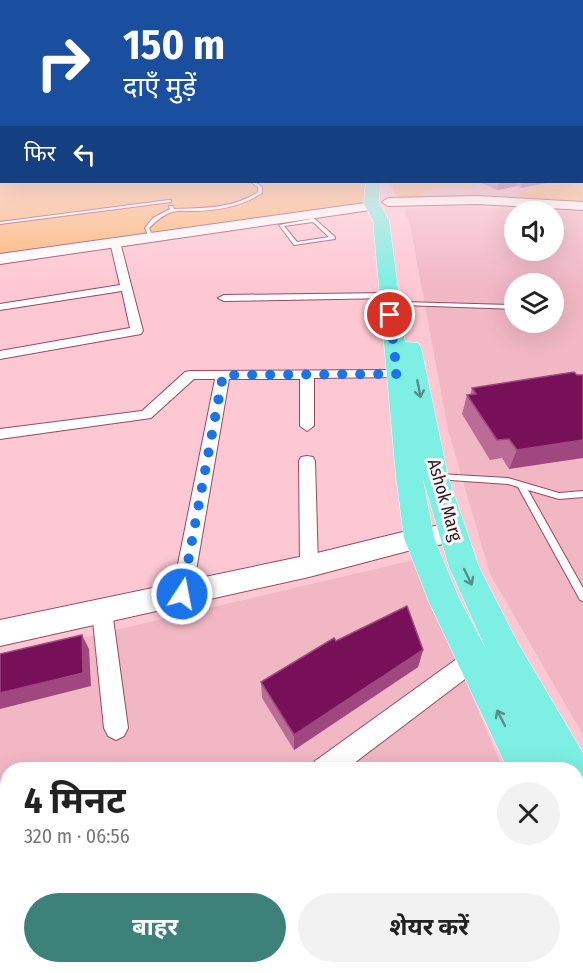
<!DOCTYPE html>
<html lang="hi">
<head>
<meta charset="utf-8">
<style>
  body { margin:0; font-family:"Fira Sans Condensed","Noto Sans Devanagari",sans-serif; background:#f2f2f2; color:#222; height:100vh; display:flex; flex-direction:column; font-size:22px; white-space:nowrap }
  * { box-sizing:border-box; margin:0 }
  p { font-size:20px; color:#767676 }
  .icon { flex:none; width:33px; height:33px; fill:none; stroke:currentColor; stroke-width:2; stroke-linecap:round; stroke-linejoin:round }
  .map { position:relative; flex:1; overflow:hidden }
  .sheet { position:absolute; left:0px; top:762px; width:584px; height:212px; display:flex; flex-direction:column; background:#fff; border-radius:24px 24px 0 0; box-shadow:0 6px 24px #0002 }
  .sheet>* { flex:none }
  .top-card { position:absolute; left:0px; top:0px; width:584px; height:183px; box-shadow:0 6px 24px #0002; background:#1a4fa0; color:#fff; overflow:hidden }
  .controls { position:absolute; left:504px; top:201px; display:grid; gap:12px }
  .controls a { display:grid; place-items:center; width:60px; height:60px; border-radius:50%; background:#fff; box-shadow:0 6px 24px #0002; font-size:30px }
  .pin { position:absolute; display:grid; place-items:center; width:51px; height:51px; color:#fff; margin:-26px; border:3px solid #fff; border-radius:50%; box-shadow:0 2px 6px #0007 }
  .me { position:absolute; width:66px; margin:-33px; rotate:11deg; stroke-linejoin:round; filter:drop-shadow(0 0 4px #0008) }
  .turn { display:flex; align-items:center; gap:21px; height:126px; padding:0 24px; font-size:27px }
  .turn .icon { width:78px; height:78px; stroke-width:2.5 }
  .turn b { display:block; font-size:42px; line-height:51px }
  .then { display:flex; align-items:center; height:57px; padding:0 24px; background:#0003; gap:12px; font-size:22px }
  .round { display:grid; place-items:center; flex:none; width:63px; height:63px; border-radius:32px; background:#f2f2f2 }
  .summary { display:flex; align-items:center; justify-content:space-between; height:102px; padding:0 24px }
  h1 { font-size:36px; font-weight:700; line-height:45px }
  .cta { display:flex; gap:12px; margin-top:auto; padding:12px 24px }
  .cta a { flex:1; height:69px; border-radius:36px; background:#3d8279; color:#fff; font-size:24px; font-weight:700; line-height:69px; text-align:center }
  .cta a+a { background:#f2f2f2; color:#222 }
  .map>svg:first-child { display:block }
</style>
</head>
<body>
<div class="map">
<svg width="583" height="973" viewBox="0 0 583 973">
  <rect width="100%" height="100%" fill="#fdc8d4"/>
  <!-- built -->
  <g fill="#f1b7c5" fill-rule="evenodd">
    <path d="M582 173 583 205 400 198 396 195 389 182H582Z"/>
    <path d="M449 206 583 212V735L490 574 448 430 409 219 405 214V209ZM514 212H554V250H514ZM514 284H554V322H514Z"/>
    <path d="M414 560 503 769 8 770V966H576V939L583 955V973H0V657Z"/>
  </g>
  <!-- green -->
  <g fill="#fab677">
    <path d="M0 148 2 182H370L371 186 368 199 347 205 0 255Z"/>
    <path d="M582 178 583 204 519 200 517 195C529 185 566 182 582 182Z"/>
    <path d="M390 182H472L477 186 468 189 452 186 424 191 422 198 401 197 396 194Z"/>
  </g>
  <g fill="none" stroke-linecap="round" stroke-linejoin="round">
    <!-- lane casing -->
    <g stroke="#974a60" stroke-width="2">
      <g id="lane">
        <path d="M251 182H255L262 187V193C241 207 219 210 195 211 188 211 179 210 172 212 163 215 156 221 149 228L153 237 151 238 149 237 145 228 153 218 170 209 169 206H173L174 209C204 208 232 209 258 192V187Z"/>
        <path d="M169 200H171V202L0 224V222Z"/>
        <path d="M308 213 335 237V239L294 245 279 225 311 219 306 214ZM313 222 329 237 297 242 284 226Z"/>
        <path d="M404 302 514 305V309L402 305V303Z"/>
        <path d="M439 474 508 478 559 493 583 491V497L559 499 528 490 583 588V601L580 600 518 487 508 484 436 479 435 477 436 475Z"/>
      </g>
    </g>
    <!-- street casing -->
    <g stroke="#974a60" stroke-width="2">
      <g id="street">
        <rect x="582" y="168" width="1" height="4"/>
        <path d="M115 239 120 242 143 331 141 334 0 359V351L130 328 122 291 0 310V304L120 285 110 242Z"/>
        <path d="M388 293 394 296 392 298 224 301 218 298 224 295Z"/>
        <path d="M397 370 404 374 402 377 314 378V426L307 431 300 426V379H229L192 594 189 600 182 602 175 600 172 594 215 379H194L151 418 0 439V429L142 411 185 372 190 371Z"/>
        <path d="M307 456 313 457 315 461 318 566 316 571 309 574 302 571 300 566 299 461 301 457Z"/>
        <path d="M102 602 109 605 112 611 128 728 124 736 116 740 108 736 104 728 92 611 95 605Z"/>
        <path d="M473 650 481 653 484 660 481 667 345 770H312L315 761 465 653Z"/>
        <path d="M196 966H226L229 973H199Z"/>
        <path d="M364 966H395L398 973H367Z"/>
      </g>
    </g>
    <!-- secondary casing -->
    <g stroke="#974a60" stroke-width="2">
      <g id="secondary">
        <path d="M477 196 583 202V210L477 204 388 206 382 202 388 198Z"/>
        <path d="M372 202 378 206 377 209 0 264V254Z"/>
        <path d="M454 524 463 527 467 534 463 541 419 548 309 577 0 646V620L309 555 419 528Z"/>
      </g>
    </g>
    <!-- primary casing -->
    <g stroke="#fff" stroke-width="1">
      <g id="primary">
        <path d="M366 182H380L379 203 389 220 405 342 418 343 421 347 448 476 479 567 518 643 583 753V811L576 808V770H549L546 764 549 770H508L429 602 404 538 396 477 373 220 364 204ZM423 479 449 567 486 649 459 598 434 538Z"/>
        <path d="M576 838 583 841V895L576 892Z"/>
      </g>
    </g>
    <!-- lane -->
    <use href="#lane" fill="#fff" fill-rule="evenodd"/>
    <!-- street -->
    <use href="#street" fill="#fff" fill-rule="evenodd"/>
    <!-- secondary -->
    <use href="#secondary" fill="#fff" fill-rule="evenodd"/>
    <!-- primary -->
    <use href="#primary" fill="#7defe3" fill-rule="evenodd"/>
  </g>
  <!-- wall -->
  <g fill="#ba6c96">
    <path d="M479 182H551L521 188 517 186 497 190Z"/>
    <path d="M574 372 509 469 502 458 490 460 462 414 467 395H470L472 388Z"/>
    <path d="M336 641 423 650 418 667 294 750 262 698 261 682Z"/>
  </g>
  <!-- shaded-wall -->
  <g fill="#9f477e">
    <path d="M499 182H518L517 186 497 190Z"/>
    <path d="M522 182H551L521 188Z"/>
    <path d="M583 440V458L509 469 517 450Z"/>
    <path d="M82 635 89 649 91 686 0 709V693Z"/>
    <path d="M423 650 418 667 294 750V735Z"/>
  </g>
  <!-- building -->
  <g fill="#771059" stroke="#9f477e" stroke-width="1.5">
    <path d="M574 372 577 375H583V440L517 450 509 439 497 440 467 395 476 394 472 388Z"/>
    <path d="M407 606 423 650 294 735 261 682 334 638 336 641Z"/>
    <path d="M82 635 83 673 0 693V654Z"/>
  </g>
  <!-- one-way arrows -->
  <defs><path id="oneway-shaft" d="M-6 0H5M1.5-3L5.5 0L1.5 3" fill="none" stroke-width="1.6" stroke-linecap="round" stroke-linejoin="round" transform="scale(1.5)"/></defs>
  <g stroke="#5c8c8a">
    <use href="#oneway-shaft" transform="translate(419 389) rotate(79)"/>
    <use href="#oneway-shaft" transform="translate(468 577) rotate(64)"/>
    <use href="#oneway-shaft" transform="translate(501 718) rotate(-117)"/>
  </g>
  <!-- sky -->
  <linearGradient id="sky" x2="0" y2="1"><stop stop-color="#97a6ee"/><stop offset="0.52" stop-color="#fee6ec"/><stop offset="1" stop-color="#fee6ec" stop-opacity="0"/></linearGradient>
  <rect width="583" height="284" fill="url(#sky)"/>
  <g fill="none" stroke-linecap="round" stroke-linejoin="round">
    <!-- route -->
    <path stroke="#1a73e8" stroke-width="10" stroke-dasharray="0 18" d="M182 594 223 375 397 374 390 315"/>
  </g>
  <g text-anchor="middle" stroke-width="6" stroke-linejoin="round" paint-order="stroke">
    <!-- street labels -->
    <g font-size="18" fill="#33141d" stroke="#f9f9f9">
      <text transform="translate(445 500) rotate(74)" y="6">Ashok Marg</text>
    </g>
  </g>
</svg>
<div class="controls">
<a><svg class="icon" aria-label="sound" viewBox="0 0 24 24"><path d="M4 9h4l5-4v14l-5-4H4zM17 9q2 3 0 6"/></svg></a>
<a><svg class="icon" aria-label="layers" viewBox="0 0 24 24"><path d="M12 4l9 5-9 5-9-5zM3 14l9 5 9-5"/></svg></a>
</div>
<div class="pin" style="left:390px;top:315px;background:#d93025"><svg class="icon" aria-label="arrive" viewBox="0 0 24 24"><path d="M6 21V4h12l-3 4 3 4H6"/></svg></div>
<svg class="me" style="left:182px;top:594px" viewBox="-20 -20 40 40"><circle r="17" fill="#1a73e8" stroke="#fff" stroke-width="3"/><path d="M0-11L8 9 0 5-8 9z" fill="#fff"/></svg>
<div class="top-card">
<div class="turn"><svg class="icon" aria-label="right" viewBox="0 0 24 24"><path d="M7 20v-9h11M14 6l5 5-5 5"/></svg><div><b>150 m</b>दाएँ मुड़ें</div></div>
<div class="then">फिर<svg class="icon" aria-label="left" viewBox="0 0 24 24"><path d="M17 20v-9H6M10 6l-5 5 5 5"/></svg></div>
</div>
<section class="sheet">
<div class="summary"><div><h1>4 मिनट</h1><p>320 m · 06:56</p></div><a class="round"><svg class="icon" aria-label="close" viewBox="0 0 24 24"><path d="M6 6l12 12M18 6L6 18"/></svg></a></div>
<div class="cta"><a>बाहर</a><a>शेयर करें</a></div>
</section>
</div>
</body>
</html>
